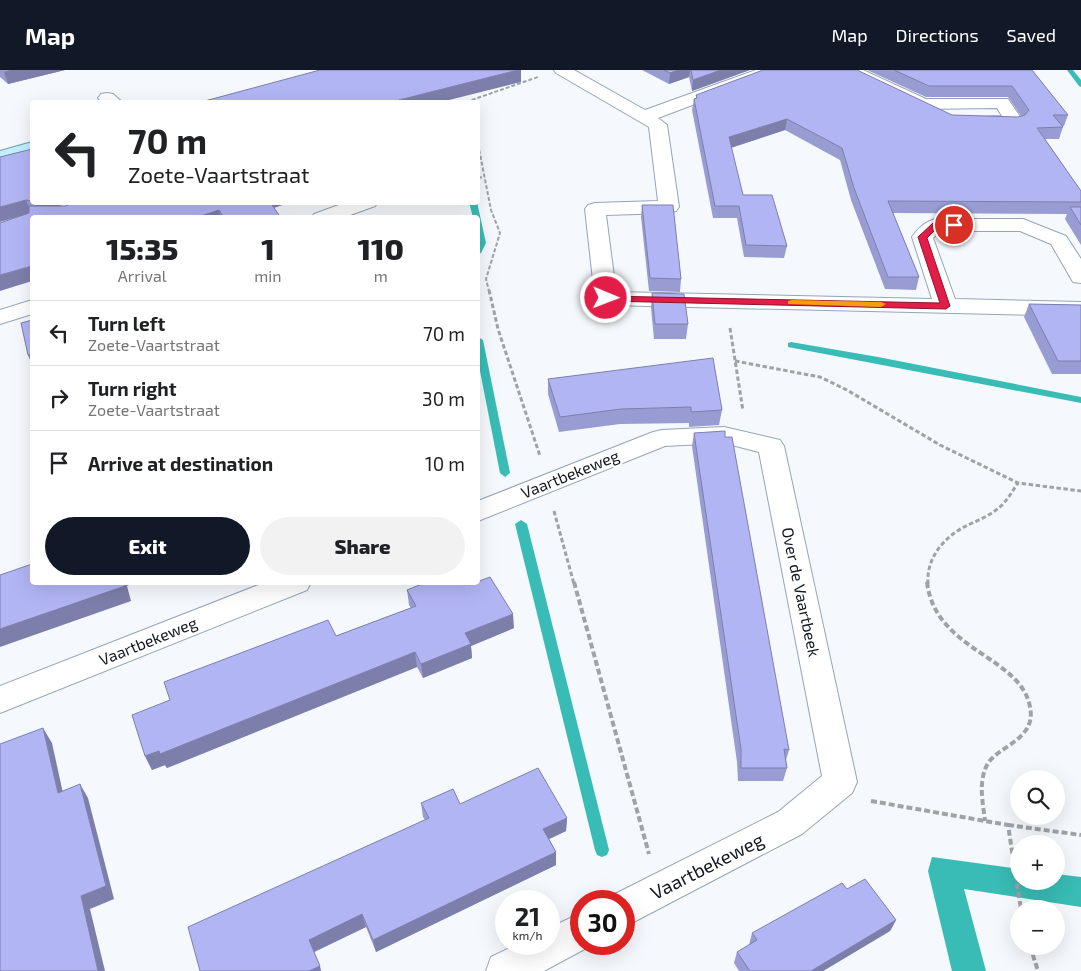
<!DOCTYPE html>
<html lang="en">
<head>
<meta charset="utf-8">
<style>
  body { margin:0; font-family:"Exo 2",sans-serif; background:#f2f2f2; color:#202124; height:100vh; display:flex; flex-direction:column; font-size:19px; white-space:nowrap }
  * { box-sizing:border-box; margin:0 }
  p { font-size:16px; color:#757577 }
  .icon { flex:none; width:28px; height:28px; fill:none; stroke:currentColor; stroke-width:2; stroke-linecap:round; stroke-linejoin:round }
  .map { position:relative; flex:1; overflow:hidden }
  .sheet { position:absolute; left:30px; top:145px; width:450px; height:370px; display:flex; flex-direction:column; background:#fff; border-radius:5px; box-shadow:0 5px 20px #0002 }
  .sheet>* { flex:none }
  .top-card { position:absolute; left:30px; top:30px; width:450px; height:105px; border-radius:5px; box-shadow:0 5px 20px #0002; background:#fff; color:#202124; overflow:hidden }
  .controls { position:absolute; left:1010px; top:700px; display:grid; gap:10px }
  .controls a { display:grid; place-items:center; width:55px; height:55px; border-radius:50%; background:#fff; box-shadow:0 5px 20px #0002; font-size:25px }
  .speed { position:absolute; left:495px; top:820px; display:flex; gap:10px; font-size:25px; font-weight:700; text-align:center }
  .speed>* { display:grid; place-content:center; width:65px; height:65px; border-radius:50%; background:#fff; box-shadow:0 5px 20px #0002; line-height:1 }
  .speed small { font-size:12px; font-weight:400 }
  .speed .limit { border:8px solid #d22; background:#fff; color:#111 }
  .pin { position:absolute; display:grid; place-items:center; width:42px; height:42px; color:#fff; margin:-21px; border:2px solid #fff; border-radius:50%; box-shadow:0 1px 5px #0007 }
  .me { position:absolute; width:55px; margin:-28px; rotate:91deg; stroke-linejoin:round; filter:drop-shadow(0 0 4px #0008) }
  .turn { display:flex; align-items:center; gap:18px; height:105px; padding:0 15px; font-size:22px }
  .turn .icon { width:65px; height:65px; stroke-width:2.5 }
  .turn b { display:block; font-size:35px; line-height:42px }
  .eta { display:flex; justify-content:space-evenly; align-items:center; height:85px; text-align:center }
  .eta b { font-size:30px; font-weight:800; line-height:35px }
  .primary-button { display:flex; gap:10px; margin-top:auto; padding:10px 15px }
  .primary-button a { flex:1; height:58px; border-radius:30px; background:#111827; color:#fff; font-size:20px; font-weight:800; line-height:58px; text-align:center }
  .primary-button a+a { background:#f2f2f2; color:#202124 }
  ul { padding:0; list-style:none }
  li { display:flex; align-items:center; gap:15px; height:65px; padding:0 15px; border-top:1px solid #e0e0e0 }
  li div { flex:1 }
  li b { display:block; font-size:19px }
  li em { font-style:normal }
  header { display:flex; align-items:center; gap:30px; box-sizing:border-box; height:70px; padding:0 25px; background:#111827; color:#fff }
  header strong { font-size:24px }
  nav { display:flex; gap:28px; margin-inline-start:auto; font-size:18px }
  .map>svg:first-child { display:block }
</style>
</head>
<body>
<header>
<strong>Map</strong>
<nav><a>Map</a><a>Directions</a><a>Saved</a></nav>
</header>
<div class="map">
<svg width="1081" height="901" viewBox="0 0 1081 901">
  <rect width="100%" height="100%" fill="#f5f9fd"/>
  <!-- water -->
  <path fill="#38bcb5" d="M932 787 1019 799V811H1056V804L1081 807V837L964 819 986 901H952L928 801Z"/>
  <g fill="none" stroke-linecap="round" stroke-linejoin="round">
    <!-- stream -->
    <g fill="#38bcb5" fill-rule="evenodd">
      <path d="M1067 0H1073L1081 10V17L1079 16Z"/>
      <path d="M469 132H477L486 173 481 183 478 184V148H473Z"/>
      <path d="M478 267 483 270 510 403 505 407 500 403 478 291Z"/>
      <path d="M791 272 878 287 1081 327V333L788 277V273Z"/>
      <path d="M521 450 527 454 609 780 607 785 602 787 597 785 595 780 515 454Z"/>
    </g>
    <!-- minor casing -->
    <g stroke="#94a5b7" stroke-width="2">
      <g id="minor">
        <path d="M554 0H574L645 40 756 0H779L777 3 658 48 667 55 679 137 676 141 669 143 606 145 616 222 932 229 912 167C917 159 926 151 936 149H1023L1066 166 1081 189V213L1073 212 1051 174 1020 161H941L933 168 955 229 1081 232V246L606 235 598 233 595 228 585 139 588 135 595 133 658 131 649 57 556 3Z"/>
        <path d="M841 0H863L926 29H1008L1023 51 1020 55 1014 56 976 55 973 51 976 47 1002 46 997 38 923 39 843 3Z"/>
        <path d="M107 23 113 24 122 32H102L98 28 101 24Z"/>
        <path d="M347 132H378L375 136 342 148H311L314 144Z"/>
        <path d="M32 230V244L0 254V240Z"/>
        <path d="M724 357 780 370 784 376 857 712 852 723 802 764 624 857V831H609L611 826 778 742 822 706 759 382 724 373 665 376 478 451V431L653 362 662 360Z"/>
        <path d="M266 512H311L307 520 0 643V616Z"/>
        <path d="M581 843V874H594L544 901H486L491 887 518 874H549V858Z"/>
      </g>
    </g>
    <!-- major casing -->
    <g stroke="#689db0" stroke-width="2">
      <path id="major" d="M32 72V84L0 93V81Z"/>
    </g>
    <!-- path-far2 -->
    <g stroke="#9ea3a8" stroke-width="2" stroke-dasharray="4 2" stroke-linecap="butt">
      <path d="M447 32H466"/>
      <path d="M466 32 538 7"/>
      <path d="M478 74 491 140 500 163 486 209 489 221"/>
      <path d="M478 108 483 107"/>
    </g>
    <!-- path-far1 -->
    <g stroke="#9ea3a8" stroke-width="3" stroke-dasharray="4.5 2.5" stroke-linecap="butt">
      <path d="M489 220 498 259 540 386"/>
      <path d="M730 258 743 341"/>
      <path d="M735 291 820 307 847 320 940 375 1018 413 1081 421"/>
      <path d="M554 441 574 514"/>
      <path d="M928 514C926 488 944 467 966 456 976 451 987 447 996 440 1006 433 1011 423 1018 413"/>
    </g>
    <!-- path -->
    <g stroke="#9ea3a8" stroke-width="4" stroke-dasharray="6 3" stroke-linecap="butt">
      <path d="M574 512 649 784"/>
      <path d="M927 512C935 581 1021 586 1030 637 1037 670 997 676 987 695 978 712 983 733 985 751"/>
      <path d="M871 731 1008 755 1021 839"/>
      <path d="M1008 755 1081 765"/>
      <path d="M1030 876 1038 901"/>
    </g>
    <!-- minor -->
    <use href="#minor" fill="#fff" fill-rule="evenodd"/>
    <!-- major -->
    <use href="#major" fill="#c1effe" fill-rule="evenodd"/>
  </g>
  <!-- wall -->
  <g fill="#999cd2">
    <path d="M0 0H65L8 14 0 7Z"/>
    <path d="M642 0H750L692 21 689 7 669 14Z"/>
    <path d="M867 0H1032L1068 45 1064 56H1062L1063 57 1059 69H1045L1081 121V175L1065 149 1067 144 893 143 919 207 916 220 885 219 851 130 840 90 785 60 731 78 743 125 787 176 784 188 744 187 737 148H713L692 40 694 29 696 28V25L952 45 1018 47 1021 46 1008 27H926Z"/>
    <path d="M32 79V132H70L59 136 274 138 281 148H32L21 146Z"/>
    <path d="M642 135 681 209 680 222 649 221 641 147Z"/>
    <path d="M652 223 688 254 686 269H654L651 238Z"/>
    <path d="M1029 234 1081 235V304H1052L1024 247Z"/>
    <path d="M548 309 722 340 719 355 689 357V353L620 354 559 362 548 324Z"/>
    <path d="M694 363 789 680 786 690 787 698 783 711H738L737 692 692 376Z"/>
    <path d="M469 515 514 558 471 576 472 588 423 608 417 597 167 698 165 695 152 700 145 686 336 566 411 538 409 535 407 520Z"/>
    <path d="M421 733 460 734 567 748 566 761 549 769 556 782V795L376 882 366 857 314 882 321 901H200L425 750 423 747Z"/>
    <path d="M847 819 896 850 890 861 823 901H739L734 893 737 882 749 875 752 863Z"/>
  </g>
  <!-- shaded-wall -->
  <g fill="#7d7fab">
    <path d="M10 0H65L8 14 4 2Z"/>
    <path d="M518 0H521V12L441 32H399V30Z"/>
    <path d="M679 0H690L689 7 669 14 670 3Z"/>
    <path d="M721 0H750L692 21 693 10Z"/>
    <path d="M787 49 785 60 727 79 729 67Z"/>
    <path d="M26 130 31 143 0 152V137Z"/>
    <path d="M33 132H70L37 144Z"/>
    <path d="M266 132H291L268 140Z"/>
    <path d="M219 140 221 148H195Z"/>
    <path d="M32 196V211L0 221V205Z"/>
    <path d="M32 284V295L28 285Z"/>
    <path d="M124 512H134L127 516 131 531 0 577V559Z"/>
    <path d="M513 544 514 558 471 576 472 588 423 608 421 594 465 563Z"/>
    <path d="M415 582 417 597 167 698 165 695 152 700 145 686Z"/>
    <path d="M43 658 52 673 66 737 58 723Z"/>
    <path d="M80 714 88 728 114 829 90 839 105 901H98L81 826Z"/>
    <path d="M567 748 566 761 543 772V759Z"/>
    <path d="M556 782V795L376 882 373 870Z"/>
    <path d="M362 844 366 857 314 882 309 870Z"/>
    <path d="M896 850 890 861 823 901H811Z"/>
    <path d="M320 896 321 901H309Z"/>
  </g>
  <!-- building -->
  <g fill="#b2b5f4" stroke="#7d7fab">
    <path d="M320 0H518L399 30 402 32H201Z"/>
    <path d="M664 0H679L670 3Z"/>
    <path d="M691 0H721L693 10Z"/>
    <path d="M763 0H857L952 45 1018 47 1025 45 1029 40 1012 16H929L894 0H1032L1068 45H1053L1063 57 1037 58 1081 121V132L888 131 919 207H888L854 118 842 78 787 49 729 67 743 125H772L787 176 746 175 739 136H715L694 29 697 28 696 25Z"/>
    <path d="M32 79V131L26 130 0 137V87Z"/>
    <path d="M77 132H270L281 148H224L219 140 195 148H32V196L0 205V153L29 143V136H65Z"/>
    <path d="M642 135H673L681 209 650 208Z"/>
    <path d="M1070 137H1081V155Z"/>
    <path d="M652 223 684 224 688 254H655Z"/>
    <path d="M1029 234 1081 235V291H1058Z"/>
    <path d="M32 250V284L28 285 21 253Z"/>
    <path d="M713 288 722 340 691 342V337L621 339 560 347 548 309Z"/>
    <path d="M725 361V367H732L746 444 789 680 784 679 787 698H741V679L694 363Z"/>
    <path d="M32 494V512H124L125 516 0 559V505Z"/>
    <path d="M490 507 513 544 465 563 471 574 421 594 415 582 160 684 159 681 145 686 132 645 170 630 164 612 328 550 336 566 416 536 407 520 427 512H468L469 515Z"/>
    <path d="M43 658 58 723 80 714 106 816 81 826 98 901H0V674Z"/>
    <path d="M538 698 567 748 543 759 556 782 373 870 362 844 309 870 320 896 309 901H200L188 857 429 748 421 733 453 719 460 734Z"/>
    <path d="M865 809 896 850 811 901H750L737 882 757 870 752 863 842 813 847 819Z"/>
  </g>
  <!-- route -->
  <path fill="#e11d48" stroke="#92132f" d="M954 152 958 155 957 157H938L927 168 950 236 946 239 606 231 601 228 606 226 940 233 918 167 933 153Z"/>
  <!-- slow -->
  <path fill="#f59e0b" d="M792 230 881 232 886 234 881 237 788 234V231Z"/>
  <g text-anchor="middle" stroke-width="4.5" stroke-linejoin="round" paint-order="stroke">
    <!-- street labels -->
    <g font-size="16" fill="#11171e" stroke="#fff">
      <text transform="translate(570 404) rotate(-22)" y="6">Vaartbekeweg</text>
      <text transform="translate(801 522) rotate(78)" y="6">Over de Vaartbeek</text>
      <text transform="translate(148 571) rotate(-22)" y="6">Vaartbekeweg</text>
    </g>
    <!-- near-street labels -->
    <g font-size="19" fill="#11171e" stroke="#fff">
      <text transform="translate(707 796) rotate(-27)" y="7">Vaartbekeweg</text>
    </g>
  </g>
</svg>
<div class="controls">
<a><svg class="icon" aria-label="search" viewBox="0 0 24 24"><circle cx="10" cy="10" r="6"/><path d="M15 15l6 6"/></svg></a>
<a>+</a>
<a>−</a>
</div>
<div class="speed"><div>21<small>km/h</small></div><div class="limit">30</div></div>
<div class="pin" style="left:954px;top:155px;background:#d93025"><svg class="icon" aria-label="arrive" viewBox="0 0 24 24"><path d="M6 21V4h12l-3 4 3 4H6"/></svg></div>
<svg class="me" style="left:606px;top:228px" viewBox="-20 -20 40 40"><circle r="17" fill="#e11d48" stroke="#fff" stroke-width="3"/><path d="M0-11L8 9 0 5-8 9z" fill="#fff"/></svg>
<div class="top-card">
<div class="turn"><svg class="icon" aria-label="left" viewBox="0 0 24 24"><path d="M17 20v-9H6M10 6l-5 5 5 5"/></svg><div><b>70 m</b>Zoete-Vaartstraat</div></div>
</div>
<section class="sheet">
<div class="eta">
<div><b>15:35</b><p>Arrival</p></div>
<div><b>1</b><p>min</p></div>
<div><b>110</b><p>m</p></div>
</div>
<ul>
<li><svg class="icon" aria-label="left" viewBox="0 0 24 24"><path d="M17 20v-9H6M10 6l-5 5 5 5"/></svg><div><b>Turn left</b><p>Zoete-Vaartstraat</p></div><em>70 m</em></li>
<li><svg class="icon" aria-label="right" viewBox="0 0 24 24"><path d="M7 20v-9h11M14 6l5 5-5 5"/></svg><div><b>Turn right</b><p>Zoete-Vaartstraat</p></div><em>30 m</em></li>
<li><svg class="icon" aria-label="arrive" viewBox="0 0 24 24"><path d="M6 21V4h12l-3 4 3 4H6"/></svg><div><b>Arrive at destination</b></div><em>10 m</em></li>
</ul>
<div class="primary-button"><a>Exit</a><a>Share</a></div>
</section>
</div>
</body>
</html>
